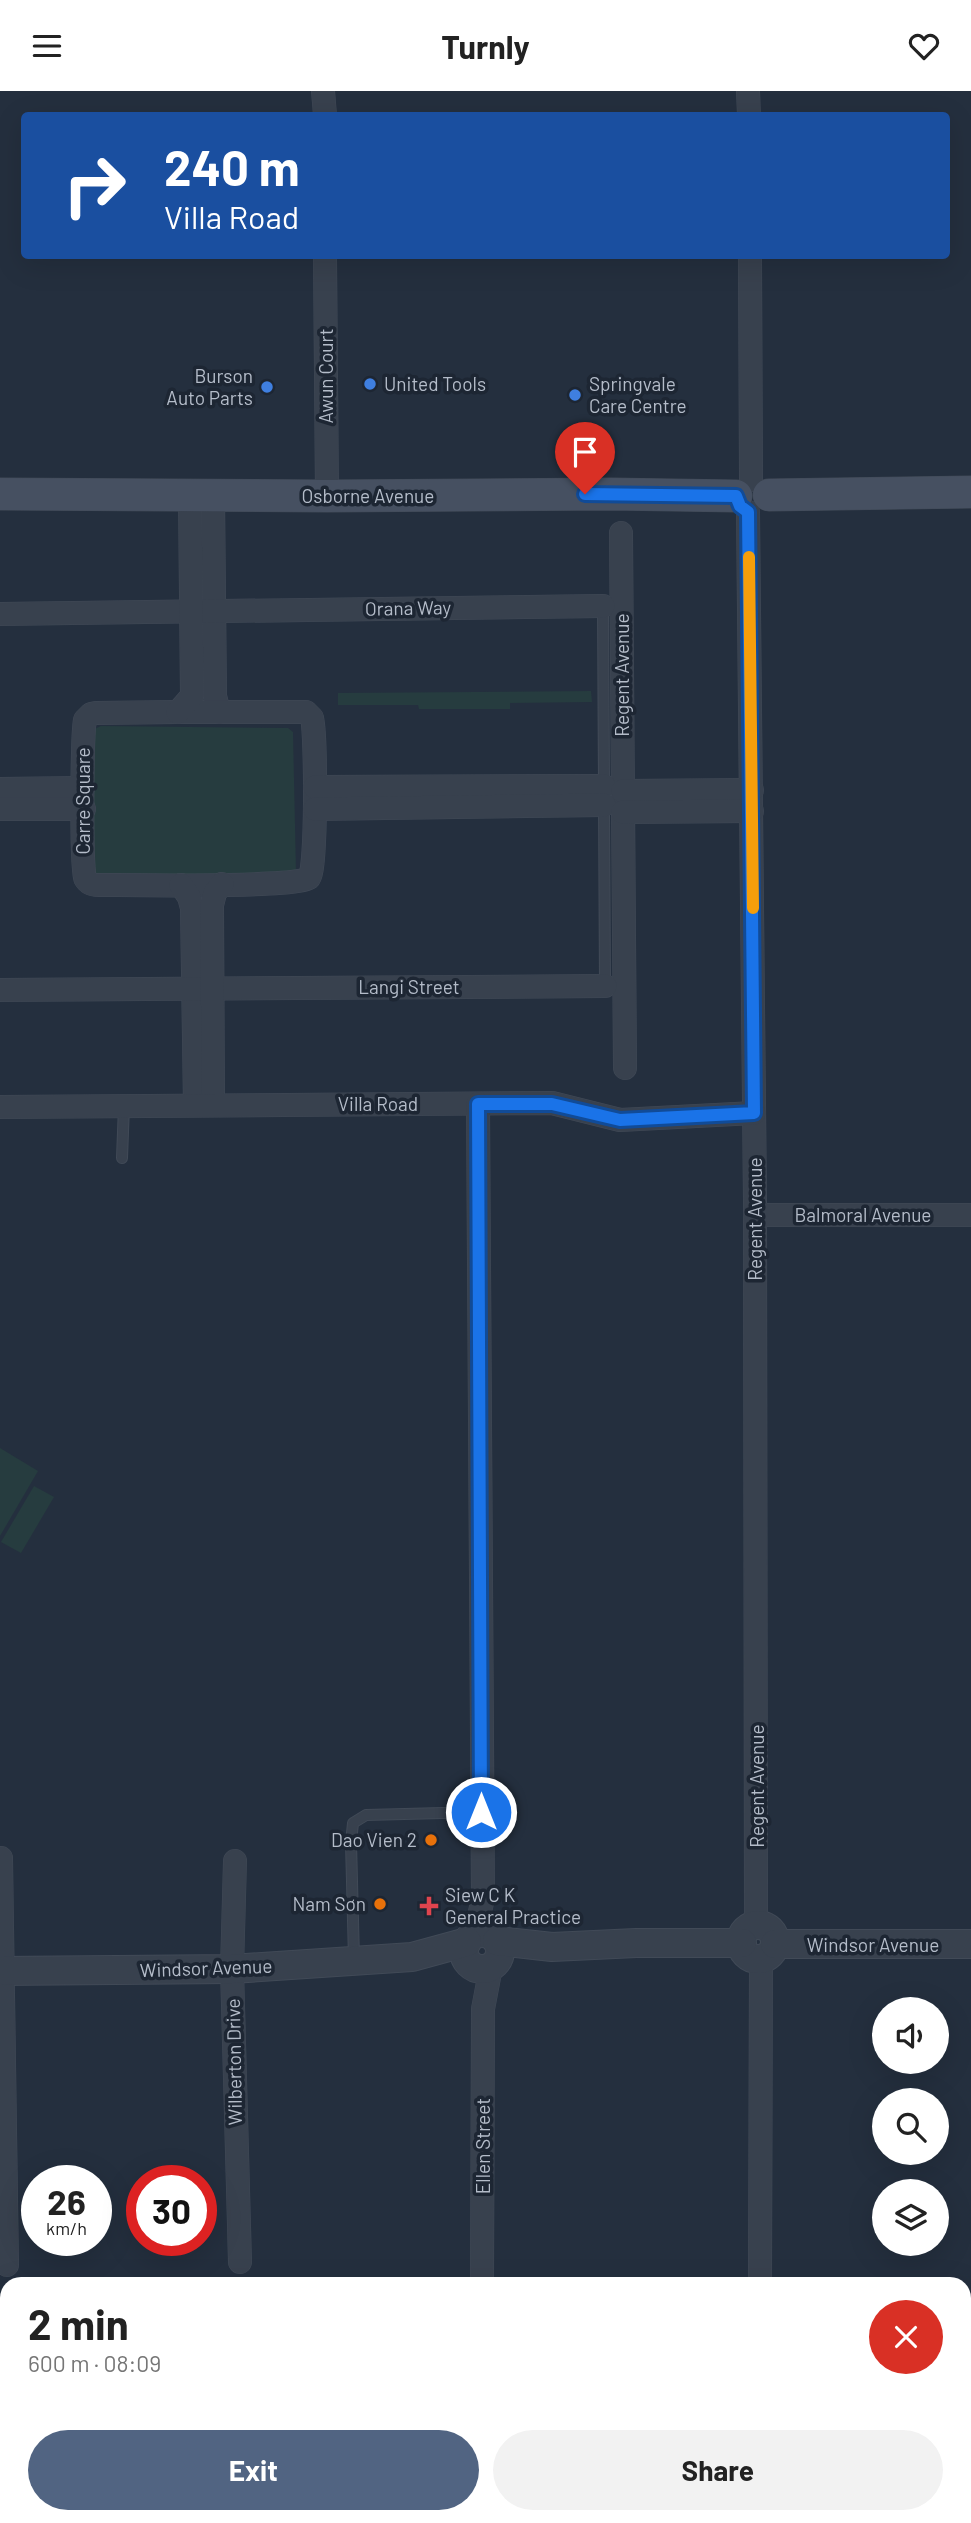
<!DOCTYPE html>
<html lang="en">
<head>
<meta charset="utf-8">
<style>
  body { margin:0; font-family:Barlow,sans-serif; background:#f2f2f2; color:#222; height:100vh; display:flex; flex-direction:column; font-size:26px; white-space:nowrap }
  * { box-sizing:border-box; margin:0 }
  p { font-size:23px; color:#767676 }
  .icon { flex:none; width:38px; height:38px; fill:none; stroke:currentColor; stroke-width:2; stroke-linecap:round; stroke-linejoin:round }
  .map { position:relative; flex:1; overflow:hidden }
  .sheet { position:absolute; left:0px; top:2186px; width:971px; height:247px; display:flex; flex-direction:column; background:#fff; border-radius:21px 21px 0 0; box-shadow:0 7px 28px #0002 }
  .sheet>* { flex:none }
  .top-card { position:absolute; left:21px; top:21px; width:929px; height:147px; border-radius:7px; box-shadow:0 7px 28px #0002; background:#1a4fa0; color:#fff; overflow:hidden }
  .fabs { position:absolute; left:872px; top:1906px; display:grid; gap:14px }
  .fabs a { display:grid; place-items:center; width:77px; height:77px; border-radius:50%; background:#fff; box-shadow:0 7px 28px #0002; font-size:35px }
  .speed { position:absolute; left:21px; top:2074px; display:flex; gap:14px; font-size:35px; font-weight:700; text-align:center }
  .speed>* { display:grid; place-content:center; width:91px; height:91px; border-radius:50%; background:#fff; box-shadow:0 7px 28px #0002; line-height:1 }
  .speed small { font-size:18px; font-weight:400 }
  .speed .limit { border:10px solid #d22; background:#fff; color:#111 }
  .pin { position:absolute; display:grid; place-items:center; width:60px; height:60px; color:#fff; margin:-72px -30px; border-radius:50% 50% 50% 0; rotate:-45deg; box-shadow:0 0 7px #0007 }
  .pin .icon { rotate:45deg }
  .me { position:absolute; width:77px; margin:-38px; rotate:0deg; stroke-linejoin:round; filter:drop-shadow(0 0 5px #0008) }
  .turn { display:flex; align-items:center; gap:24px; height:147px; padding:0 28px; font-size:32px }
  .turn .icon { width:91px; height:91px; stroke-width:2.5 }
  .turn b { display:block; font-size:49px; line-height:60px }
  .round { display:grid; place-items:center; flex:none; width:74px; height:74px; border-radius:37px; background:#f2f2f2 }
  .overview { display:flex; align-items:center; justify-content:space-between; height:119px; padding:0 28px }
  h1 { font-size:42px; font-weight:700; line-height:52px }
  .primary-button { display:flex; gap:14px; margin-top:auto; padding:14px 28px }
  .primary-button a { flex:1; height:80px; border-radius:42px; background:#516482; color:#fff; font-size:28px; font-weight:700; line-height:80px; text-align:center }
  .primary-button a+a { background:#f2f2f2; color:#222 }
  header { display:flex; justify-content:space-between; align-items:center; height:91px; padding:0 28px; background:#fff; font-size:32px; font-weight:700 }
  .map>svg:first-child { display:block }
</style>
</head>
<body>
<header><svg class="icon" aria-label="menu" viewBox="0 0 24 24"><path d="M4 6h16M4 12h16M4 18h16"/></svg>Turnly<svg class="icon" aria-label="heart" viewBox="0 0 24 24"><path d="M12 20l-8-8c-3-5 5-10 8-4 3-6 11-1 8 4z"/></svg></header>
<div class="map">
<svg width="971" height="2432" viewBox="0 0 971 2432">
  <rect width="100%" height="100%" fill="#242f3e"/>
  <!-- park -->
  <g fill="#263c3f">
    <path d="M591 600 592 611 510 612V618H419L418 614H338V602Z"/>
    <path d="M101 635 288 637 293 641 296 781 94 787 88 641Z"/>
    <path d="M0 1357 38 1380 0 1445Z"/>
    <path d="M34 1395 54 1406 21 1462 1 1451Z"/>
  </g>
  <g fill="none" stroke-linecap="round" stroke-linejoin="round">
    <!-- service casing -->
    <g stroke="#414a57" stroke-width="12">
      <g id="service">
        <path d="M603 515 604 696"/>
        <path d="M604 712 605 895"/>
        <path d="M122 1067 124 1015"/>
        <path d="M354 1868 351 1752 353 1732 366 1724 481 1721"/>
      </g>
    </g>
    <!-- minor casing -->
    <g stroke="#414a57" stroke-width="24">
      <g id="minor">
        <path d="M323 0 325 24"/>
        <path d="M748 0 749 24"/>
        <path d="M325 164 327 405"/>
        <path d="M750 164 751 389"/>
        <path d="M213 405 215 605 219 621"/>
        <path d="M748 421 755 1110 756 1835"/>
        <path d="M621 442 625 977"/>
        <path d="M0 523 603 515"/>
        <path d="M178 621H306L312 627C316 644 317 780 309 787 297 797 126 794 99 794 93 794 88 793 85 787 81 780 82 643 85 629L91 623 96 622Z"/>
        <path d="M178 621 192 605 190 405"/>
        <path d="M315 696 604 695"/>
        <path d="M0 698 83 697"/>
        <path d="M623 700 752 699"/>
        <path d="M0 718H84"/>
        <path d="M315 718 604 714"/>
        <path d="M623 721 752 720"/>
        <path d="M181 794 189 806 192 817 195 1014"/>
        <path d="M0 899 605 895"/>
        <path d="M213 1014 212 814 215 802 222 793"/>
        <path d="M0 1016 552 1012 620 1029 754 1022"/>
        <path d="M755 1124H971"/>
        <path d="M1 1767 7 2174"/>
        <path d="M235 1770 232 1878 240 2171"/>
        <path d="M475 1844 483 1807 478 1013"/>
        <path d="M482 2193 483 1918 491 1876"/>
        <path d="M760 2193 761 1868"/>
        <path d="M481 2432V2426"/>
        <path d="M760 2432V2426"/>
      </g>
    </g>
    <!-- tertiary casing -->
    <g stroke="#414a57" stroke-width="30">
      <g id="tertiary">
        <circle cx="758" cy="1851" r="17"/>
        <circle cx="482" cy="1860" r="18"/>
        <path d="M497 1850 552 1856 636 1852H742"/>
        <path d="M775 1853H971"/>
        <path d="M0 1880 232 1878 412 1866 467 1851"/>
      </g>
    </g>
    <!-- secondary casing -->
    <g stroke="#414a57" stroke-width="33">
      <g id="secondary">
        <path d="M0 403 327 405 611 403 736 405"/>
        <path d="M769 404 971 401"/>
      </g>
    </g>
    <!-- service -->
    <use href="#service" stroke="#38414e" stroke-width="10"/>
    <!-- minor -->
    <use href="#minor" stroke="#38414e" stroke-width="23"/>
    <!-- tertiary -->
    <use href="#tertiary" stroke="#38414e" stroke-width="28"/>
    <!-- secondary -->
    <use href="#secondary" stroke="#465061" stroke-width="32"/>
  </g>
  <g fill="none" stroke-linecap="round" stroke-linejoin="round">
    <!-- route casing -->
    <g stroke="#114b97" stroke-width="18">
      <path id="route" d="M481 1721 478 1013H552L620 1029 754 1022 748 421 740 415 736 405 585 403"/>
    </g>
    <!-- route -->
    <use href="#route" stroke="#1a73e8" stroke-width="12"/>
    <!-- slow -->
    <path stroke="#f59e0b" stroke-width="12" d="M749 466 753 817"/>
  </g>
  <!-- markers -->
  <g fill="#3f7fe0" stroke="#1d2633" stroke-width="2.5">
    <circle cx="370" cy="293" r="7"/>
    <circle cx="267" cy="296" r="7"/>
    <circle cx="575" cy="304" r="7"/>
  </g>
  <g fill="#e8710a" stroke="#1d2633" stroke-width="2.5">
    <circle cx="431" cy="1749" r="7"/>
    <circle cx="380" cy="1813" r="7"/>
  </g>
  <path fill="#e0444e" stroke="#1d2633" stroke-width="2.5" d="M425.5 1804.5h7v7h7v7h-7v7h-7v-7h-7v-7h7z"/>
  <g text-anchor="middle" stroke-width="7" stroke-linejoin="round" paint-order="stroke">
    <!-- poi labels -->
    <g font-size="19" fill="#b4bcc9" stroke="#1d2633" text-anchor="end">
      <text x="253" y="292">Burson<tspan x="253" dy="22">Auto Parts</tspan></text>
      <text x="384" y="300" text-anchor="start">United Tools</text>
      <text x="589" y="300" text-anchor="start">Springvale<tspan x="589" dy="22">Care Centre</tspan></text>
      <text x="417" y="1756">Dao Vien 2</text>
      <text x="445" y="1811" text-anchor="start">Siew C K<tspan x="445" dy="22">General Practice</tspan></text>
      <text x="366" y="1820">Nam Sơn</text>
    </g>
    <!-- street labels -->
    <g font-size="19" fill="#b4bcc9" stroke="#1d2633">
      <text transform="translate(326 285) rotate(-90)" y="7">Awun Court</text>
      <text x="368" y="412">Osborne Avenue</text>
      <text transform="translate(408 517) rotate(-1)" y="7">Orana Way</text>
      <text transform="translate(622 584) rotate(-90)" y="7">Regent Avenue</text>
      <text transform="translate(83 710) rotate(-90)" y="7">Carre Square</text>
      <text x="409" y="903">Langi Street</text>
      <text x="378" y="1020">Villa Road</text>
      <text x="863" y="1131">Balmoral Avenue</text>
      <text transform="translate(755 1128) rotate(-90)" y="7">Regent Avenue</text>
      <text transform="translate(757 1695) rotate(-90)" y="7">Regent Avenue</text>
      <text x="873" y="1861">Windsor Avenue</text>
      <text transform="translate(206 1877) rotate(-2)" y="7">Windsor Avenue</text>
      <text transform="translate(234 1971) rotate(-91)" y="7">Wilberton Drive</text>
      <text transform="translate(483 2055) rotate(-90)" y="7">Ellen Street</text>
    </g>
  </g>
</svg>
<div class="fabs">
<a><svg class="icon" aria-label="sound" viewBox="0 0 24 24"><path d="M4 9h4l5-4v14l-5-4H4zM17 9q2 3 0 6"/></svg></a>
<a><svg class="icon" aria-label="search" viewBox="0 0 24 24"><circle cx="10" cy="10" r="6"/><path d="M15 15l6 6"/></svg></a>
<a><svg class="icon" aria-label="layers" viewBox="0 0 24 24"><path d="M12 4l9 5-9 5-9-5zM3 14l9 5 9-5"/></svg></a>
</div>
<div class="speed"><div>26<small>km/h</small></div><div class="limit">30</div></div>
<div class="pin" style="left:585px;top:403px;background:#d93025"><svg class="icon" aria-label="arrive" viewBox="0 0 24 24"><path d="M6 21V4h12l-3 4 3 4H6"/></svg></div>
<svg class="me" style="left:481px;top:1721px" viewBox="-20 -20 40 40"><circle r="17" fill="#1a73e8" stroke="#fff" stroke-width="3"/><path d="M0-11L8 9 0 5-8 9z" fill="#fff"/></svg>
<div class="top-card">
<div class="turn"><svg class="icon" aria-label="right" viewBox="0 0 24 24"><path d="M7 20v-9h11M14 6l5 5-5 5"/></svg><div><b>240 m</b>Villa Road</div></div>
</div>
<section class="sheet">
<div class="overview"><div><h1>2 min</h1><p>600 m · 08:09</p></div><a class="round" style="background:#d93025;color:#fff"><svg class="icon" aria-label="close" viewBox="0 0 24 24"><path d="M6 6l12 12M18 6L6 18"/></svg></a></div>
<div class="primary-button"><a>Exit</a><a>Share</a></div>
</section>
</div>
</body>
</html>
